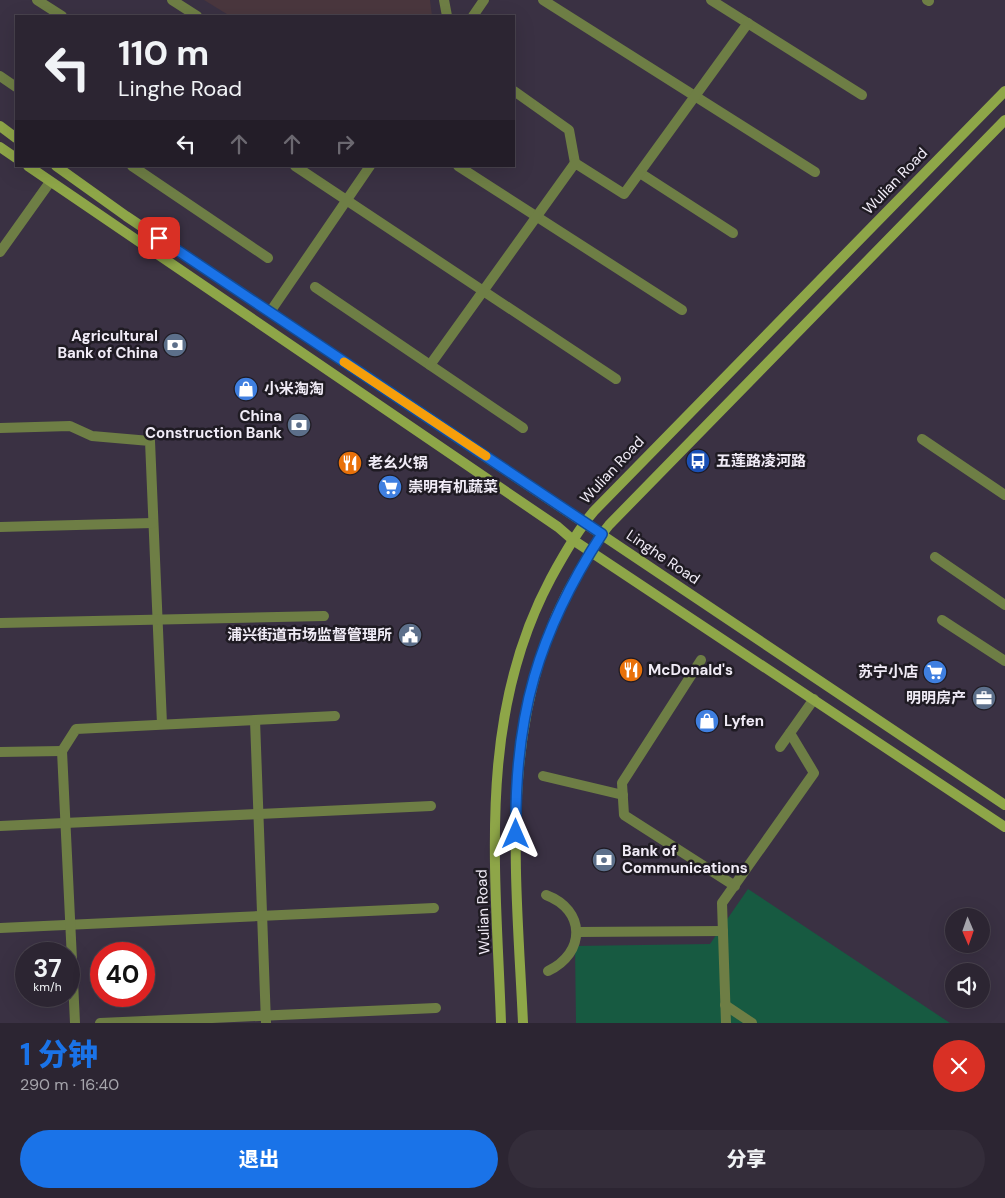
<!DOCTYPE html>
<html lang="zh">
<head>
<meta charset="utf-8">
<style>
  body { margin:0; font-family:"DM Sans","Noto Sans SC",sans-serif; background:#342d3a; color:#f1f3f6; height:100vh; display:flex; flex-direction:column; font-size:19px; white-space:nowrap }
  * { box-sizing:border-box; margin:0 }
  p { font-size:16px; color:#a6a5ac }
  .icon { flex:none; width:28px; height:28px; fill:none; stroke:currentColor; stroke-width:2; stroke-linecap:round; stroke-linejoin:round }
  .map { position:relative; height:1023px; overflow:hidden }
  .panel { display:flex; flex-direction:column; background:#2c2532; flex:1 }
  .panel>* { flex:none }
  .banner { position:absolute; left:15px; top:15px; width:500px; height:152px; border-radius:0px; box-shadow:0 5px 20px #0002,0 0 0 1px #48424d; background:#2c2532; color:#f1f3f6; overflow:hidden }
  .needle { width:32px; rotate:178deg }
  .fabs { position:absolute; left:945px; top:908px; display:grid; gap:10px }
  .fabs a { display:grid; place-items:center; width:45px; height:45px; border-radius:50%; background:#2c2532; box-shadow:0 5px 20px #0002,0 0 0 1px #48424d; font-size:25px }
  .speed { position:absolute; left:15px; top:942px; display:flex; gap:10px; font-size:25px; font-weight:700; text-align:center }
  .speed>* { display:grid; place-content:center; width:65px; height:65px; border-radius:50%; background:#2c2532; box-shadow:0 5px 20px #0002,0 0 0 1px #48424d; line-height:1 }
  .speed small { font-size:12px; font-weight:400 }
  .speed .limit { border:8px solid #d22; background:#fff; color:#111 }
  .pin { position:absolute; display:grid; place-items:center; width:42px; height:42px; color:#fff; margin:-21px; border-radius:10px; box-shadow:0 2px 8px #0006 }
  .me { position:absolute; width:55px; margin:-28px; rotate:0deg; stroke-linejoin:round; filter:drop-shadow(0 0 4px #0008) }
  .turn { display:flex; align-items:center; gap:18px; height:105px; padding:0 20px; font-size:22px }
  .turn .icon { width:65px; height:65px; stroke-width:2.5 }
  .turn b { display:block; font-size:35px; line-height:42px }
  .lanes { display:flex; align-items:center; height:48px; padding:0 20px; background:#0003; justify-content:center; gap:25px; direction:ltr }
  .lanes .off { opacity:.35 }
  .round { display:grid; place-items:center; flex:none; width:52px; height:52px; border-radius:26px; background:#342d3a }
  .headline { display:flex; align-items:center; justify-content:space-between; height:85px; padding:0 20px }
  h1 { font-size:30px; font-weight:800; line-height:38px; color:#1a73e8 }
  .primary-button { display:flex; gap:10px; margin-top:auto; padding:10px 20px }
  .primary-button a { flex:1; height:58px; border-radius:30px; background:#1a73e8; color:#fff; font-size:20px; font-weight:800; line-height:58px; text-align:center }
  .primary-button a+a { background:#342d3a; color:#f1f3f6 }
  .map>svg:first-child { display:block }
</style>
</head>
<body>
<div class="map">
<svg width="1005" height="1023" viewBox="0 0 1005 1023">
  <rect width="100%" height="100%" fill="#3a3143"/>
  <!-- education -->
  <path fill="#4a373e" d="M204 0H430L432 16H230Z"/>
  <!-- green -->
  <path fill="#175a41" d="M748 889 950 1023H576L575 946 710 944Z"/>
  <g fill="none" stroke-linecap="round" stroke-linejoin="round">
    <!-- lane -->
    <g stroke="#6e7e45" stroke-width="10">
      <path d="M37 0 62 16"/>
      <path d="M172 0 197 16"/>
      <path d="M444 0 447 16"/>
      <path d="M543 0 815 172"/>
      <path d="M711 0 862 95"/>
      <path d="M927 0 929 1"/>
      <path d="M473 16 484 0"/>
      <path d="M0 76 16 87"/>
      <path d="M514 91 569 130 575 163"/>
      <path d="M132 166 268 258"/>
      <path d="M295 166 616 379"/>
      <path d="M458 166 682 310"/>
      <path d="M640 173 733 233"/>
      <path d="M0 252 50 182"/>
      <path d="M315 287 523 428"/>
      <path d="M270 312 370 166"/>
      <path d="M430 365 575 163 624 194 748 23"/>
      <path d="M0 428 70 426 92 436 150 441 162 724"/>
      <path d="M922 439 1005 495"/>
      <path d="M0 527 153 523"/>
      <path d="M935 557 1005 605"/>
      <path d="M942 620 1005 661"/>
      <path d="M0 623 324 616"/>
      <path d="M255 720 266 1023"/>
      <path d="M780 747 814 699"/>
      <path d="M0 752 62 751"/>
      <path d="M0 826 431 806"/>
      <path d="M0 928 434 908"/>
      <path d="M75 1023 62 751 76 729 335 716"/>
      <path d="M100 1023 436 1008"/>
    </g>
    <!-- street -->
    <g stroke="#6e7e45" stroke-width="10">
      <path d="M701 660 622 783 624 815 735 886"/>
      <path d="M543 776 623 795"/>
      <path d="M546 895C586 910 586 953 548 971"/>
      <path d="M577 932 723 931"/>
      <path d="M725 1005 752 1023"/>
      <path d="M726 1023 722 903 814 773 790 733"/>
    </g>
    <!-- secondary -->
    <g stroke="#8ea648" stroke-width="10">
      <path d="M0 126 16 138"/>
      <path d="M0 147 16 158"/>
      <path d="M28 166 558 527 573 540 1005 827"/>
      <path d="M56 166 126 216 1005 805"/>
      <path d="M501 1023C496 870 476 718 551 578 564 554 577 531 594 511L1005 91"/>
      <path d="M523 1023C516 870 496 711 578 573 588 556 597 540 609 525L1005 120"/>
    </g>
  </g>
  <g fill="none" stroke-linecap="round" stroke-linejoin="round">
    <!-- route casing -->
    <g stroke="#114b97" stroke-width="12">
      <path id="route" d="M159 238 602 534C538 633 514 716 516 834"/>
    </g>
    <!-- route -->
    <use href="#route" stroke="#1a73e8" stroke-width="9"/>
    <!-- slow -->
    <path stroke="#f59e0b" stroke-width="9" d="M344 362 486 456"/>
  </g>
  <!-- icons -->
  <defs>
    <g id="bank-disc" transform="scale(1.25)"><circle r="9.5" fill="#5c6f8a" stroke="#1f1b23"/><path d="M-6-4H6V4H-6ZM0-2.3a2.3 2.3 0 1 0 0 4.6a2.3 2.3 0 1 0 0-4.6Z" fill="#fff"/></g>
    <g id="shop-disc" transform="scale(1.25)"><circle r="9.5" fill="#3f7fe0" stroke="#1f1b23"/><path d="M-5-2.5h2.3a2.7 3.5 0 0 1 5.4 0H5L5.5 6h-11ZM-1.5-2.5h3a1.5 2.3 0 0 0-3 0Z" fill="#fff"/></g>
    <g id="bus-disc" transform="scale(1.25)"><circle r="9.5" fill="#1a4fb4" stroke="#1f1b23"/><path d="M-5-6H5V4H4V6H2V4H-2V6H-4V4H-5ZM-3.5-4V0h7V-4ZM-3.5 1.2v1.5H-2V1.2ZM2 1.2v1.5H3.5V1.2Z" fill="#fff"/></g>
    <g id="restaurant-disc" transform="scale(1.25)"><circle r="9.5" fill="#e8710a" stroke="#1f1b23"/><path d="M-5-6h1v4h1v-4h1v4h1v-4h1v5L-1.5 .5V6h-2V.5L-5-1ZM5-6V6H3V1.5H1.5Q1.5-4 5-6Z" fill="#fff"/></g>
    <g id="supermarket-disc" transform="scale(1.25)"><circle r="9.5" fill="#3f7fe0" stroke="#1f1b23"/><path d="M-6-5.5h2.5l.6 2H6L4.5 2H-2.5L-4.4-4H-6ZM-1.5 3.2a1.3 1.3 0 1 0 .1 0ZM3 3.2a1.3 1.3 0 1 0 .1 0Z" fill="#fff"/></g>
    <g id="civic-disc" transform="scale(1.25)"><circle r="9.5" fill="#5c6f8a" stroke="#1f1b23"/><path d="M-.6-6.5H3V-4.5H.6V-3L4-1V1h2V6H-6V1h2V-1L-.6-3ZM-1.2 2.5V6h2.4V2.5Z" fill="#fff"/></g>
    <g id="office-disc" transform="scale(1.25)"><circle r="9.5" fill="#5c6f8a" stroke="#1f1b23"/><path d="M-6-3h4V-5.5h4V-3h4V5H-6ZM-1-4.5V-3h2v-1.5ZM-6 0V1H6V0Z" fill="#fff"/></g>
  </defs>
  <g fill-rule="evenodd">
    <use href="#bank-disc" x="175" y="345"/>
    <use href="#shop-disc" x="246" y="389"/>
    <use href="#bank-disc" x="299" y="425"/>
    <use href="#bus-disc" x="698" y="461"/>
    <use href="#restaurant-disc" x="350" y="463"/>
    <use href="#supermarket-disc" x="390" y="487"/>
    <use href="#civic-disc" x="410" y="635"/>
    <use href="#restaurant-disc" x="631" y="670"/>
    <use href="#supermarket-disc" x="935" y="672"/>
    <use href="#office-disc" x="984" y="698"/>
    <use href="#shop-disc" x="707" y="721"/>
    <use href="#bank-disc" x="604" y="860"/>
  </g>
  <g text-anchor="middle" stroke-width="5" stroke-linejoin="round" paint-order="stroke">
    <!-- street labels -->
    <g font-size="15" fill="#f0ebf6" stroke="#1f1b23">
      <text transform="translate(895 181) rotate(-46)" y="5">Wulian Road</text>
      <text transform="translate(612 470) rotate(-47)" y="5">Wulian Road</text>
      <text transform="translate(663 557) rotate(34)" y="5">Linghe Road</text>
      <text transform="translate(483 912) rotate(-92)" y="5">Wulian Road</text>
    </g>
    <!-- poi labels -->
    <g font-size="15" font-weight="bold" fill="#f0ebf6" stroke="#1f1b23" text-anchor="start">
      <text x="158" y="341" text-anchor="end">Agricultural<tspan x="158" dy="17">Bank of China</tspan></text>
      <text x="264" y="394">小米淘淘</text>
      <text x="282" y="421" text-anchor="end">China<tspan x="282" dy="17">Construction Bank</tspan></text>
      <text x="716" y="466">五莲路凌河路</text>
      <text x="368" y="468">老幺火锅</text>
      <text x="408" y="492">崇明有机蔬菜</text>
      <text x="392" y="640" text-anchor="end">浦兴街道市场监督管理所</text>
      <text x="648" y="675">McDonald's</text>
      <text x="918" y="677" text-anchor="end">苏宁小店</text>
      <text x="966" y="703" text-anchor="end">明明房产</text>
      <text x="724" y="726">Lyfen</text>
      <text x="622" y="856">Bank of<tspan x="622" dy="17">Communications</tspan></text>
    </g>
  </g>
</svg>
<div class="fabs">
<a><svg class="needle" viewBox="-14 -14 28 28"><path d="M0-13l5 13h-10z" fill="#e53935"/><path d="M0 13l5-13h-10z" fill="#a6a5ac"/></svg></a>
<a><svg class="icon" aria-label="sound" viewBox="0 0 24 24"><path d="M4 9h4l5-4v14l-5-4H4zM17 9q2 3 0 6"/></svg></a>
</div>
<div class="speed"><div>37<small>km/h</small></div><div class="limit">40</div></div>
<div class="pin" style="left:159px;top:238px;background:#d93025"><svg class="icon" aria-label="arrive" viewBox="0 0 24 24"><path d="M6 21V4h12l-3 4 3 4H6"/></svg></div>
<svg class="me" style="left:516px;top:834px" viewBox="-20 -20 40 40"><path d="M0-17L14 15 0 8-14 15z" fill="#1a73e8" stroke="#fff" stroke-width="4"/></svg>
<div class="banner">
<div class="turn"><svg class="icon" aria-label="left" viewBox="0 0 24 24"><path d="M17 20v-9H6M10 6l-5 5 5 5"/></svg><div><b>110 m</b>Linghe Road</div></div>
<div class="lanes"><svg class="icon" aria-label="left" viewBox="0 0 24 24"><path d="M17 20v-9H6M10 6l-5 5 5 5"/></svg><svg class="icon off" aria-label="ahead" viewBox="0 0 24 24"><path d="M12 20V5M6 11l6-6 6 6"/></svg><svg class="icon off" aria-label="ahead" viewBox="0 0 24 24"><path d="M12 20V5M6 11l6-6 6 6"/></svg><svg class="icon off" aria-label="right" viewBox="0 0 24 24"><path d="M7 20v-9h11M14 6l5 5-5 5"/></svg></div>
</div>
</div>
<section class="panel">
<div class="headline"><div><h1>1 分钟</h1><p>290 m · 16:40</p></div><a class="round" style="background:#d93025;color:#fff"><svg class="icon" aria-label="close" viewBox="0 0 24 24"><path d="M6 6l12 12M18 6L6 18"/></svg></a></div>
<div class="primary-button"><a>退出</a><a>分享</a></div>
</section>
</body>
</html>
